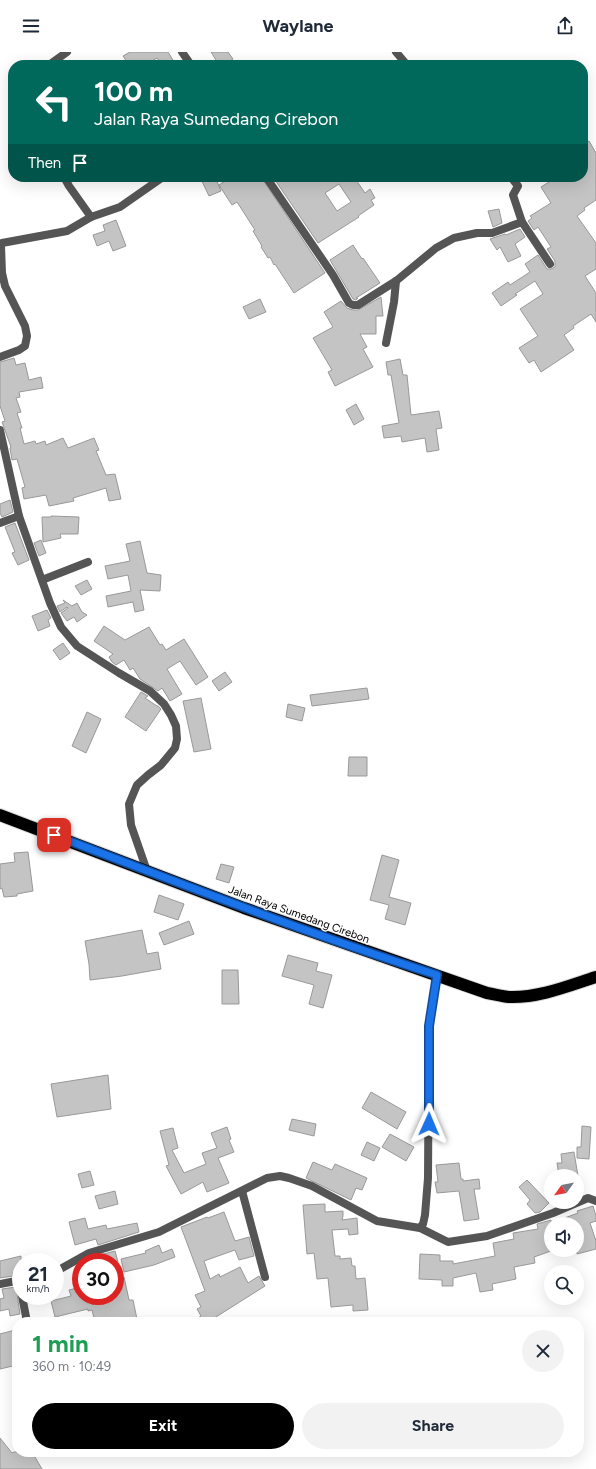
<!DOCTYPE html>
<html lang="en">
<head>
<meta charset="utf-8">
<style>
  body { margin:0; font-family:Figtree,sans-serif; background:#f2f2f3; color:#1f2937; height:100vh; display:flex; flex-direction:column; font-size:15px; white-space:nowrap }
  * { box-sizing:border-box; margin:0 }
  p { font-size:13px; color:#747a83 }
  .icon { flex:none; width:22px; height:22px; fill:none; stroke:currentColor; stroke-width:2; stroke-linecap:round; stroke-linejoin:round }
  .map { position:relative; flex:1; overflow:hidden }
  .drawer { position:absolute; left:12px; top:1265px; width:572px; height:140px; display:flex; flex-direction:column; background:#fff; border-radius:16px; box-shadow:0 4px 16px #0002 }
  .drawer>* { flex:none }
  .top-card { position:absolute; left:8px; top:8px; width:580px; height:122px; border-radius:16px; box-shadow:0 4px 16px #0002; background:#00695c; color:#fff; overflow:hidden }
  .needle { width:26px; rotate:237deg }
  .controls { position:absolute; left:544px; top:1117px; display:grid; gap:8px }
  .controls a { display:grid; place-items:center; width:40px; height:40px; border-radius:50%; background:#fff; box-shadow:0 4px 16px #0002; font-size:20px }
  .speed { position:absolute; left:12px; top:1201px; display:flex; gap:8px; font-size:20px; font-weight:700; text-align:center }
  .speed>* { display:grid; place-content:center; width:52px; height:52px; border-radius:50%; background:#fff; box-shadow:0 4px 16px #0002; line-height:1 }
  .speed small { font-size:10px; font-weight:400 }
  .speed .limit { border:6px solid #d22; background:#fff; color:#111 }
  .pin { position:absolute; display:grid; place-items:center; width:34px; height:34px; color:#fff; margin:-17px; border-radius:8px; box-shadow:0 2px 6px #0006 }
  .me { position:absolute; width:44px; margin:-22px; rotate:1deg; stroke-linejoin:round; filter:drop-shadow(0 0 3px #0008) }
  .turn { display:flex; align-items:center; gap:14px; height:84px; padding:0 20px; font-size:18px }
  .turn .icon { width:52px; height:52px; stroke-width:2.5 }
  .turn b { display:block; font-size:28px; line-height:34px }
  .then { display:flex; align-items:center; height:38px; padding:0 20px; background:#0003; gap:8px; font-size:15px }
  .round { display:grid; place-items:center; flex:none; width:42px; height:42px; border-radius:21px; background:#f2f2f3 }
  .head { display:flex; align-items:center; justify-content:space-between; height:68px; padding:0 20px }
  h1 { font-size:24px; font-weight:700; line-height:30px; color:#1e9e55 }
  .primary-button { display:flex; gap:8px; margin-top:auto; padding:8px 20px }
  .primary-button a { flex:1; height:46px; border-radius:24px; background:#000; color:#fff; font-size:16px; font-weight:700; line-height:46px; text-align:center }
  .primary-button a+a { background:#f2f2f3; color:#1f2937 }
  header { display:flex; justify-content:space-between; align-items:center; height:52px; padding:0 20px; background:#fff; font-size:18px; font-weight:700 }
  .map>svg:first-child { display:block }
</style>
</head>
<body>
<header><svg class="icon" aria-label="menu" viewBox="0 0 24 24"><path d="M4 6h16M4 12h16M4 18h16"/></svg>Waylane<svg class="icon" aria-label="share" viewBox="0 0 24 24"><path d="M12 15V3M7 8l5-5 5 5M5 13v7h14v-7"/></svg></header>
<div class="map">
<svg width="596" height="1417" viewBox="0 0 596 1417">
  <rect width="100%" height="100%" fill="#fff"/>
  <!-- building -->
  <g fill="#c4c4c4" stroke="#999" fill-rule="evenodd">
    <path d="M130 0H168L176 13H162L157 6 146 13H140L138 10 133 13H129L123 4Z"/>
    <path d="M211 0H228L233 7 224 13H219Z"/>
    <path d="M589 89 596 101V148L584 156 585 158 577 164 596 191V217L585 224 596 241V270L591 262 573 274 574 276 564 283 574 298 541 320 534 308 529 311 519 296 538 284 520 257 543 242 535 229 515 242 517 243 501 254 492 241 508 230 510 233 530 220 525 212 538 203 547 217H551L555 215V209L547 197 551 195 538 175 534 178 528 169 532 166 530 164 551 151 541 135 557 125H583V93Z"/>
    <path d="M200 125H215L221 139 209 144Z"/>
    <path d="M231 125H261L325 221 294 241 275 212 274 213 270 205 268 206 261 195 262 194 253 179 255 178 237 150 232 153 219 133Z"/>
    <path d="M273 125H354L365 141 370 137 375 146 371 148 374 153 358 164 359 165 318 191ZM339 132 351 150 337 159 325 141Z"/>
    <path d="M499 157 502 171 493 175 488 159Z"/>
    <path d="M116 168 126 194 113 199 109 189 97 194 93 183 105 179 103 173Z"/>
    <path d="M520 177 525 185 515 192 521 204 508 210 500 195 497 198 490 187 505 182 506 183Z"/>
    <path d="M353 193 362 207 363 206 380 231 356 246H358L356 248 353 247 330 208Z"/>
    <path d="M381 245 383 264H376V282H360L367 295 363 297 373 315 335 334 328 320 332 318 313 286 333 275 324 260 341 249 347 256 353 258H358Z"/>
    <path d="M260 247 266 260 249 267 243 255Z"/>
    <path d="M14 306 16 313 25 311 29 328 41 325 43 336 19 340 20 345 16 346 21 360 17 361 22 376H20L24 392 35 389 36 392 45 389 46 393 63 386 68 396 94 386 99 398 96 399 106 423 115 422 121 447 109 449 106 436 73 446 74 449 49 454 46 443 24 447 22 436 25 435 17 407 12 408 10 396 11 395 2 370 5 369 0 354V310Z"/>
    <path d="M400 307 403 323H407L411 363 439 359 442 376 436 377 439 398 427 400 425 386 402 390 401 384 384 386 382 374 399 371 391 323H388L386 310Z"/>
    <path d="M356 352 364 367 354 373 346 358Z"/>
    <path d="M10 448 13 460 2 465 0 461V452Z"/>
    <path d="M51 464 79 465 78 482H60L61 486 43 490 42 465H51Z"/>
    <path d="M15 471 29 508 18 513 12 501 15 500 5 475Z"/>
    <path d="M41 488 46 501 39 504 34 491Z"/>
    <path d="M140 489 147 521 161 523 160 539 140 538 144 558 135 560 133 550 108 555 106 544 131 539 128 523 108 527 105 514 130 509 126 492Z"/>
    <path d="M87 528 92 537 81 543 75 534Z"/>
    <path d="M63 548 72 554 77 551 82 560 87 563 77 570 74 565 67 569 61 561 68 556 67 555 60 560 57 554 65 551Z"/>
    <path d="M47 558 51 566 48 568 50 574 38 579 32 564Z"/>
    <path d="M104 574 125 588 149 575 160 593 162 592 166 598 184 587 208 625 196 633 180 609 167 617 182 642 170 649 162 636 158 639 140 627 133 616 130 618 124 608 116 613 112 610 109 605 113 602 94 589Z"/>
    <path d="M63 591 70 601 60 608 53 598Z"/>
    <path d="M225 620 232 630 219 639 212 629Z"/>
    <path d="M367 636 369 647 312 654 310 643Z"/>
    <path d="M141 640 148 644 145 646 157 654H158L161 657 146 679 125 665Z"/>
    <path d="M201 646 211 697 194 700 183 649Z"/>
    <path d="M288 652 305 656 302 669 286 665Z"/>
    <path d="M87 660 101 667 86 701 72 694Z"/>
    <path d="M349 705H367V724H348Z"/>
    <path d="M28 800 33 839 17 842V844L4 845 2 836 0 837V812L15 810 14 801Z"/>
    <path d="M382 803 399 808 389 845 411 851 405 873 385 867 389 853 370 848Z"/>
    <path d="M221 812 234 815 229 831 216 827Z"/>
    <path d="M159 843 184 852 178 868 154 860Z"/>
    <path d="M189 869 194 882 164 893 159 881Z"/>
    <path d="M142 878 147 902 158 900 161 917 122 924 90 928 89 912 85 889Z"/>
    <path d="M288 903 318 911 316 919 332 923 323 956 309 952 314 933 282 924Z"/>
    <path d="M222 918H238L239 952H222Z"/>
    <path d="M108 1023 111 1057 57 1065 51 1032Z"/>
    <path d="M371 1040 406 1060 397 1077 362 1056Z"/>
    <path d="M292 1067 316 1072 314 1084 289 1078Z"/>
    <path d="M582 1074 591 1075 589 1107 577 1106V1095H581Z"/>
    <path d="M227 1075 231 1087 229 1088 234 1100 218 1106 229 1131 207 1140 203 1130 181 1142 166 1114 169 1113 160 1079 173 1076 178 1096 172 1098 184 1121 206 1112 202 1101 217 1096 211 1081Z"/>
    <path d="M390 1082 414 1095 406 1109 382 1095Z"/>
    <path d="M367 1090 380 1096 374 1109 361 1103Z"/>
    <path d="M574 1100 578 1124H559L557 1111H562L561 1102Z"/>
    <path d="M313 1110 332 1118 335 1112 367 1126 362 1138 356 1136 351 1148 306 1126Z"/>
    <path d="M459 1111 461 1127H463V1129L479 1127 480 1137H474L479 1167 464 1169 459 1139 437 1141 435 1130H438L436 1113Z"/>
    <path d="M90 1119 94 1133 82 1136 78 1122Z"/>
    <path d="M527 1128 549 1151 540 1160 535 1161 527 1152 530 1148 519 1135Z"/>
    <path d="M115 1139 118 1152 99 1157 95 1144Z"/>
    <path d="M325 1152V1160L343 1159V1164L342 1168 357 1166 358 1182 349 1183 348 1177 332 1178 335 1204H340V1207L351 1206 352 1214H355L356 1227 365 1226 368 1258 353 1259V1253L331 1255 328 1226 317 1227 314 1201 307 1202 303 1153Z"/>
    <path d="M593 1154 596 1164V1169L590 1171 596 1189V1197L577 1202V1172H551V1199L534 1205 535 1211 514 1215 516 1227 492 1232 493 1238 480 1240 476 1221 453 1226V1234H442V1228L419 1227 420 1202 440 1203V1209H453V1212L495 1204 493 1191 514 1187 513 1181 538 1177 537 1172 551 1168V1171L578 1161 577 1159Z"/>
    <path d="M224 1160 235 1189 249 1185 254 1204 239 1208 235 1198 204 1209 210 1227 219 1222 220 1225 240 1215 248 1231 259 1224 265 1234 208 1270H192L201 1264 197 1257 201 1255 195 1243 205 1239 181 1175 207 1165 208 1166Z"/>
    <path d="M85 1166 88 1177 106 1173 107 1177 137 1171 139 1180 98 1193 96 1187 75 1193 69 1170Z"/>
    <path d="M159 1193 162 1201 172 1197 175 1205 154 1213 124 1220 121 1207 146 1201 145 1199Z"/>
    <path d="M115 1199 118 1210H102L100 1203Z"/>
    <path d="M21 1204V1219L12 1221 13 1224 0 1226V1209Z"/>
    <path d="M124 1225 129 1248H133L137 1267 123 1270H95L92 1258 88 1259V1257L55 1265 51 1249 71 1244 69 1238 81 1235V1244H115V1227Z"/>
    <path d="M16 1235 20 1262 10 1264 9 1257 0 1259V1247L4 1246 2 1237Z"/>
    <path d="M15 1278 17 1285V1313L0 1317V1282Z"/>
    <path d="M0 1386 12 1401 14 1400H32L42 1417H0Z"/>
  </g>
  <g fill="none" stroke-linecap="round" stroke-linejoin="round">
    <!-- highway casing -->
    <g stroke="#dbdbdb" stroke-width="14">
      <path id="highway" d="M0 763 244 856 487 941C494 942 501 944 509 945 539 946 568 934 596 925"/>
    </g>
    <!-- street -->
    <g stroke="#555" stroke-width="8">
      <path d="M182 0 191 13"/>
      <path d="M396 0 407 13"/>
      <path d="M49 13 67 0"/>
      <path d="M64 125 69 134 91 165"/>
      <path d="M266 125 333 223 349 251 353 253H358L396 229 436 196 454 186 477 181H492L522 170 550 212"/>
      <path d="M511 125 518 134 513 143 522 170"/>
      <path d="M386 291 394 250 396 229"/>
      <path d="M0 305 19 298 25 294 27 284 25 274 5 234 2 221 1 194 2 191 67 179 91 165 120 155 163 125"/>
      <path d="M0 378 19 464 50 551 61 575 77 594 119 621 150 639 164 652 171 663 176 674 177 687 175 696 161 713 148 723 137 733 129 752 131 773 147 819"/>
      <path d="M0 471 19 464"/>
      <path d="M42 528 88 510"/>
      <path d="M242 1139 265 1225"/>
      <path d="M420 1176 448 1190 487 1184 553 1161 588 1146 596 1149"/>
      <path d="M55 1220 89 1201 159 1180 267 1126 280 1124 289 1126 312 1134 377 1169 420 1176 423 1172 425 1163 428 1126 429 974 437 923"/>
      <path d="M0 1232 21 1228"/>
      <path d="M22 1244 27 1270"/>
    </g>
    <!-- highway -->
    <use href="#highway" stroke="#000" stroke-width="12"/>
  </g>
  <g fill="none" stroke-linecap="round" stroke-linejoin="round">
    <!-- route casing -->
    <g stroke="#114b97" stroke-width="10">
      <path id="route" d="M54 783C181 832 307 881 437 923L429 974V1072"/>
    </g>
    <!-- route -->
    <use href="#route" stroke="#1a73e8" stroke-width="7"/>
  </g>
  <g text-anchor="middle" stroke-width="3" stroke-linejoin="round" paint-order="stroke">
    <!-- street labels -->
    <g font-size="11" fill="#000" stroke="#fff">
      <text transform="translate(299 862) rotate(20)" y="4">Jalan Raya Sumedang Cirebon</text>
    </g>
  </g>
</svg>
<div class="controls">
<a><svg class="needle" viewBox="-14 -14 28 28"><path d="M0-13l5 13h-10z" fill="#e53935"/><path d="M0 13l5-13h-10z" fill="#747a83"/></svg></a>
<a><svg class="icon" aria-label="sound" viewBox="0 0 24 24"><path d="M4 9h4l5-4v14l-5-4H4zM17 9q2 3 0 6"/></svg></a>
<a><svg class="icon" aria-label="search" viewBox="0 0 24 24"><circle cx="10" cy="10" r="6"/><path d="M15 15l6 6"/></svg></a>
</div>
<div class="speed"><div>21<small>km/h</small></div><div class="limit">30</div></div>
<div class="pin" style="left:54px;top:783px;background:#d93025"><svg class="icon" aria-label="arrive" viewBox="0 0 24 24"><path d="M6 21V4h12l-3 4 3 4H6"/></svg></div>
<svg class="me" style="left:429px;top:1072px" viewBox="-20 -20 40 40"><path d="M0-17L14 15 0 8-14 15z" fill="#1a73e8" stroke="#fff" stroke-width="4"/></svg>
<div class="top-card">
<div class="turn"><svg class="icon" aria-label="left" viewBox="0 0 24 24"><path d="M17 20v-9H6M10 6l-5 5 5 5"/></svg><div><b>100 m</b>Jalan Raya Sumedang Cirebon</div></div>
<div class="then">Then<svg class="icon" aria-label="arrive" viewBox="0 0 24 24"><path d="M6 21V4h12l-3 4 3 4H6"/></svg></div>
</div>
<section class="drawer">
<div class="head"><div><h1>1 min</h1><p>360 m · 10:49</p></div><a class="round"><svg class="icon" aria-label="close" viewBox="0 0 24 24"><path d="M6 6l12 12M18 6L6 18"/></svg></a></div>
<div class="primary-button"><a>Exit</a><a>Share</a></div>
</section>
</div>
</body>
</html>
